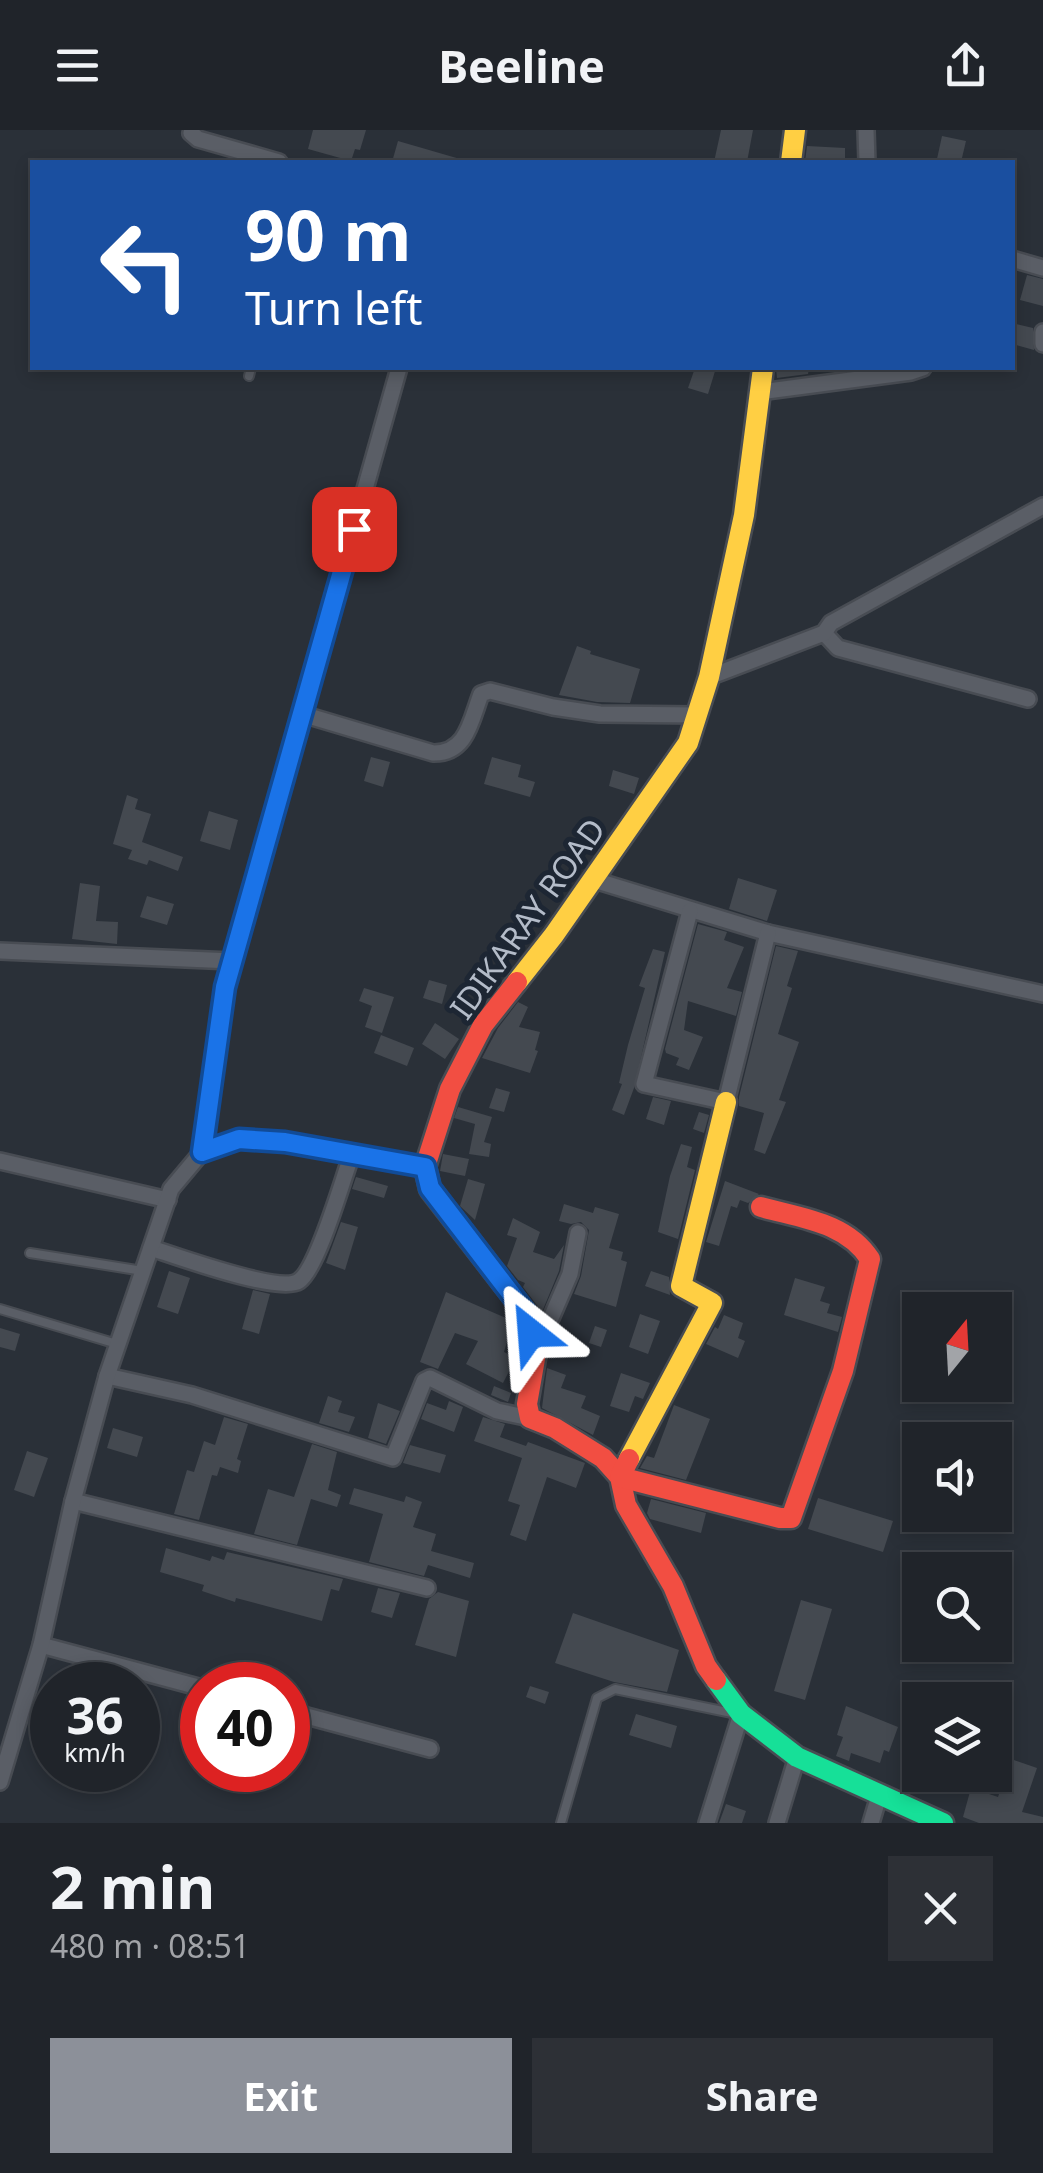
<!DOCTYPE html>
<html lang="en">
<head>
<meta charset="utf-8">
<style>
  body { margin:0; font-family:"Noto Sans",sans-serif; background:#2d3036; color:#f1f3f6; height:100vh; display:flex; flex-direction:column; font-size:38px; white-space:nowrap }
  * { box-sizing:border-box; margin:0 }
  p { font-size:32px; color:#a2a4a8 }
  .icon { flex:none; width:55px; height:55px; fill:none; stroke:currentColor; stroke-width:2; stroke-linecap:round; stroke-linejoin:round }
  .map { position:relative; height:1693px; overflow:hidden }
  .drawer { display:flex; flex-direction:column; background:#20242a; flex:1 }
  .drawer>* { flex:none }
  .banner { position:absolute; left:30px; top:30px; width:985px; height:210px; border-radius:0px; box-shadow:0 5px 15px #0003,0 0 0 2px #3d4147; background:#1a4fa0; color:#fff; overflow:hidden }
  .needle { width:65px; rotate:18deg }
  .tools { position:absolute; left:902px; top:1162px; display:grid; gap:20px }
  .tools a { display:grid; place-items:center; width:110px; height:110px; border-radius:0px; background:#20242a; box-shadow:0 5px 15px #0003,0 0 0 2px #3d4147; font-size:50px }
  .speed { position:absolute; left:30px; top:1532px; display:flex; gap:20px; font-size:50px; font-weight:700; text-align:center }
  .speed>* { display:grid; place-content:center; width:130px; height:130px; border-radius:50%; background:#20242a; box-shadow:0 5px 15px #0003,0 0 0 2px #3d4147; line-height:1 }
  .speed small { font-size:25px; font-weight:400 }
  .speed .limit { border:15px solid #d22; background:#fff; color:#111 }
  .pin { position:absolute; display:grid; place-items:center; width:85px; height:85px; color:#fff; margin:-42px; border-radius:20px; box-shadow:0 5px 15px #0006 }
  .me { position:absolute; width:110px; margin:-55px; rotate:332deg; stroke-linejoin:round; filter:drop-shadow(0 0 8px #0008) }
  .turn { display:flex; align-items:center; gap:35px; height:210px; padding:0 50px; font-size:45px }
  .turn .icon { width:130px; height:130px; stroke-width:2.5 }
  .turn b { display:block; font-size:70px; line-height:85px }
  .round { display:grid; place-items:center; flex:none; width:105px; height:105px; border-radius:0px; background:#2d3036 }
  .overview { display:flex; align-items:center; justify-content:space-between; height:170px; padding:0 50px }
  h1 { font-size:60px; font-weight:700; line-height:75px }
  .primary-button { display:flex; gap:20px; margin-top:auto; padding:20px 50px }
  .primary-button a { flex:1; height:115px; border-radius:0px; background:#8c9099; color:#fff; font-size:40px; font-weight:700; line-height:115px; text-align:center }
  .primary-button a+a { background:#2d3036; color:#f1f3f6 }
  header { display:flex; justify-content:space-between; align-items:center; height:130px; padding:0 50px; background:#20242a; font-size:45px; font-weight:700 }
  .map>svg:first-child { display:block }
</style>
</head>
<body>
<header><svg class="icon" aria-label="menu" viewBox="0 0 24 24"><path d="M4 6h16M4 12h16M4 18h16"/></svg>Beeline<svg class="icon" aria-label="share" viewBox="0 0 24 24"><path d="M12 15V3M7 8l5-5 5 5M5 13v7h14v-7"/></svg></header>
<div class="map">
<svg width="1043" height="1693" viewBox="0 0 1043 1693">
  <rect width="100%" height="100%" fill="#2a3038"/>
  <!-- building -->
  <g fill="#444950">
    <path d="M313 0H366L360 20 355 19 351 31 308 19Z"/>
    <path d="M721 0H753L747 32H714Z"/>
    <path d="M942 6 966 11 961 32 937 29Z"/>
    <path d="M398 11 460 29V32H392Z"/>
    <path d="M807 16 845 18V32H805Z"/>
    <path d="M1027 145 1043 149V176L1020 170Z"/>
    <path d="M1012 193 1033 198 1034 220 1012 214Z"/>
    <path d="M695 238H716L708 264 688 258Z"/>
    <path d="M776 238H809L808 244 777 248Z"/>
    <path d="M577 516 591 521 590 524 640 539 630 573 597 572 559 565Z"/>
    <path d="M371 627 390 632 383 657 364 651Z"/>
    <path d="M492 627 521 635 518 647 535 652 530 667 484 654Z"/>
    <path d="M613 640 639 648 634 664 609 656Z"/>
    <path d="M127 665 138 669 135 679 151 684 142 712 183 727 178 741 149 730 147 735 128 729 132 720 113 714Z"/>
    <path d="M209 681 238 690 230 720 200 711Z"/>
    <path d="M738 748 777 760 767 791 729 779Z"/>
    <path d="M80 753 100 756 96 791 118 792 117 814 72 809Z"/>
    <path d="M147 766 174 774 167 795 140 787Z"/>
    <path d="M698 794 727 802 724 810 744 817 727 858 742 862 736 886 688 871 684 900 703 907 689 940 676 935 679 928 666 923 665 919Z"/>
    <path d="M776 816 798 821 787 856 792 858 778 904 799 912 779 970 786 972 765 1024 754 1020 764 983 739 976V967Z"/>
    <path d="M653 819 665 822 634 958 624 985 612 980 622 954 619 953 628 915 645 858 639 856Z"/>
    <path d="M429 850 447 855 442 874 423 868Z"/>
    <path d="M364 858 394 867 382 903 365 897 372 876 359 871Z"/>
    <path d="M518 872 528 877 519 897 540 902 535 920 538 921 530 943 482 928 498 898Z"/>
    <path d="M435 893 459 909 445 929 422 914Z"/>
    <path d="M381 905 414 918 407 936 374 923Z"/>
    <path d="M496 958 510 962 504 982 489 978Z"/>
    <path d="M653 967 671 971 664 995 646 989Z"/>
    <path d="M458 977 492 987 484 1012 491 1014 489 1027 469 1024 475 994 454 988Z"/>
    <path d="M699 982 709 985 704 1003 693 999Z"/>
    <path d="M681 1014 692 1017 687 1037 695 1040 678 1109 658 1102 670 1046Z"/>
    <path d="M443 1024 469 1029 465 1046 440 1041Z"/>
    <path d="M356 1047 388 1056 384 1068 352 1059Z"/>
    <path d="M468 1049 485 1054 475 1090 460 1076Z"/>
    <path d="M725 1051 759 1064 748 1073 740 1070 737 1078 731 1076 719 1116 706 1112Z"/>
    <path d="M564 1074 593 1083 595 1077 619 1084 609 1118 623 1122 621 1130 627 1132 616 1177 574 1164 581 1146 589 1100 581 1092 571 1094 559 1091Z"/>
    <path d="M513 1088 540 1102 533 1122 554 1129 564 1115 559 1141 542 1182 523 1157 525 1153 518 1150 507 1136 517 1108 507 1105Z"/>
    <path d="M341 1092 358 1097 345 1140 326 1133Z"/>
    <path d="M169 1141 190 1148 178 1184 157 1177Z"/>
    <path d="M651 1141 669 1147 670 1165 645 1156Z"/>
    <path d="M795 1148 825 1157 820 1171 830 1174 827 1183 842 1187 838 1202 784 1185Z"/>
    <path d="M253 1160 270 1164 259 1204 242 1199Z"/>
    <path d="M446 1162 513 1191 504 1222 516 1228 503 1253 466 1234 478 1211 455 1203 438 1239 420 1232Z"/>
    <path d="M640 1184 660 1191 648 1224 629 1217Z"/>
    <path d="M724 1185 743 1193 738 1208 745 1211 738 1228 706 1214 715 1197 718 1199Z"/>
    <path d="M595 1196 607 1200 601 1217 589 1213Z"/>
    <path d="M0 1198 20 1204 15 1221 0 1217Z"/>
    <path d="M547 1238 566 1245 561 1258 586 1266 581 1278 600 1286 593 1305 542 1278Z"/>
    <path d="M621 1243 650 1253 643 1269 635 1266 629 1282 610 1276Z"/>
    <path d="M494 1256 511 1263 508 1272 491 1265Z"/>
    <path d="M328 1266 342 1271 338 1282 355 1287 349 1302 319 1293Z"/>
    <path d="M449 1271 463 1277 454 1302 421 1289 427 1273 446 1280Z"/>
    <path d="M378 1273 400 1281 386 1314 368 1308Z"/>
    <path d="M674 1275 710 1289 686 1350 640 1338 647 1326 654 1328Z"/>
    <path d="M224 1287 248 1294 237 1329 241 1331 238 1343 220 1337 217 1346 212 1345 199 1390 174 1384 187 1340 194 1342 204 1311 215 1315Z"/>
    <path d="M483 1287 505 1294 500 1307 526 1316 528 1312 585 1333 576 1358 547 1347 526 1411 510 1405 520 1375 508 1371 522 1328 474 1311Z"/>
    <path d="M113 1298 143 1307 137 1327 107 1318Z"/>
    <path d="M312 1314 337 1322 328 1360 341 1365 337 1377 311 1369 297 1415 254 1404 268 1359 294 1367Z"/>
    <path d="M410 1315 446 1325 440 1343 403 1333Z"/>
    <path d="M27 1321 48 1328 34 1367 14 1360Z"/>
    <path d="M354 1358 404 1372 406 1366 422 1372 413 1397 436 1404 431 1421 474 1433 470 1448 428 1435 424 1446 369 1432 383 1384 349 1374Z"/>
    <path d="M818 1368 893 1391 883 1422 808 1399Z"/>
    <path d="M651 1369 706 1383 701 1403 650 1389 647 1383Z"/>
    <path d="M166 1418 210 1431 212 1426 224 1430 227 1422 343 1449 339 1461 331 1459 322 1491 236 1468 235 1472 202 1461 204 1455 160 1442Z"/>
    <path d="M378 1458 400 1463 392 1488 371 1482Z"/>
    <path d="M438 1462 469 1471 456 1527 415 1515 429 1469Z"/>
    <path d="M801 1470 832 1479 805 1570 774 1561Z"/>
    <path d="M573 1483 679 1520 667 1562 614 1552 555 1533Z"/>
    <path d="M84 1538 100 1542 97 1555H79Z"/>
    <path d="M530 1556 549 1562 545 1574 526 1567Z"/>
    <path d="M846 1576 898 1597 889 1622 884 1620 880 1633 851 1623 849 1631 836 1626 843 1607 837 1605Z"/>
    <path d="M636 1584 677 1596 671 1618 629 1605Z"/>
    <path d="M1011 1629 1037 1638 1022 1682 1043 1687V1693H979L963 1687 971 1658 998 1667Z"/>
    <path d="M726 1674 746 1681 742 1693H719Z"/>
  </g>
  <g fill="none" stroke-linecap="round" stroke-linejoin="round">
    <!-- lane casing -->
    <g stroke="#484c53" stroke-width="12">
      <g id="lane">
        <path d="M249 246 251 238"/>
        <path d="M30 1123 143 1141"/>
        <path d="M0 1179 117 1214"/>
        <path d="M561 1693 597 1568 615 1559 737 1584"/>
      </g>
    </g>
    <!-- street casing -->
    <g stroke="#484c53" stroke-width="20">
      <g id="street">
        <path d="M192 0 191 3 198 9 279 32"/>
        <path d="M866 0 867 32"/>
        <path d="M1012 129 1043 138"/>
        <path d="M1043 202V214"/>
        <path d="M760 262 911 242 923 238"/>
        <path d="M824 503 838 518 1028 569"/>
        <path d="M709 547 824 503 831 493 1043 376"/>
        <path d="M302 584 433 623C467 624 471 590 481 564L490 561 553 577 600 584 697 585"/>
        <path d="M594 750 768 803 1043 864"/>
        <path d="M690 781 644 954 726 972 768 803"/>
        <path d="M0 821 232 831"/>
        <path d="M202 1022 225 857 399 238"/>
        <path d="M0 1031 168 1070"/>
        <path d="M151 1118C176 1126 280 1164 299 1151 318 1138 343 1048 352 1024"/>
        <path d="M536 1223 570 1144 578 1103"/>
        <path d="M107 1246 192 1265 393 1328 424 1251 430 1248 497 1281 530 1288"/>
        <path d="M73 1371 427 1458"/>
        <path d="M41 1515 202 1558"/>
        <path d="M288 1581 430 1619"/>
        <path d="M0 1652 41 1515 73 1371 107 1246 171 1059 202 1022 239 1009 285 1012 425 1037"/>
        <path d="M707 1693 741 1584"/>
        <path d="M777 1693 797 1627"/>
        <path d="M871 1693 879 1666"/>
      </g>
    </g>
    <!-- fast casing -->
    <g stroke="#484c53" stroke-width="25">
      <path id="fast" d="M716 1550 741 1584 797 1627 943 1693"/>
    </g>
    <!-- slow casing -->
    <g stroke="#484c53" stroke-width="25">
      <g id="slow">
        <path d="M791 32 795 0"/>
        <path d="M517 852 554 805 688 613 709 547 744 385 763 238"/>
        <path d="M629 1329 712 1173 681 1156 726 972"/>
      </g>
    </g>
    <!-- jam casing -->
    <g stroke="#484c53" stroke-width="25">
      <g id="jam">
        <path d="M517 852 483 895 450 959 425 1037 430 1059 525 1182 536 1223 527 1274 530 1288 555 1298 603 1328 620 1347 626 1375 673 1456 706 1536 716 1550"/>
        <path d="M629 1329 620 1347 780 1388H791L843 1241 870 1129C846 1092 800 1088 761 1077"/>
      </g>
    </g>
    <!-- lane -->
    <use href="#lane" stroke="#5a5e66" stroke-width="8"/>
    <!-- street -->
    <use href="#street" stroke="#5a5e66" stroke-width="15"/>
    <!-- fast -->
    <use href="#fast" stroke="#16e098" stroke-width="20"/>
    <!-- slow -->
    <use href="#slow" stroke="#ffcf43" stroke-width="20"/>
    <!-- jam -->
    <use href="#jam" stroke="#f24e42" stroke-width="20"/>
  </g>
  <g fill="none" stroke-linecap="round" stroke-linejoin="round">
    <!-- route casing -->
    <g stroke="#114b97" stroke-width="25">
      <path id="route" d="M354 399 225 857 202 1022 239 1009 285 1012 425 1037 430 1058 525 1182 531 1203"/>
    </g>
    <!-- route -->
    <use href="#route" stroke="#1a73e8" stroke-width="18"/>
  </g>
  <g text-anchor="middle" stroke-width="10" stroke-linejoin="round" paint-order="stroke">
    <!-- street labels -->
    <g font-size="32" fill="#b4bcc9" stroke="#1d2633">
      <text transform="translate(528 789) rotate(-54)" y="11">IDIKARAY ROAD</text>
    </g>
  </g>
</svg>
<div class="tools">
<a><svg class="needle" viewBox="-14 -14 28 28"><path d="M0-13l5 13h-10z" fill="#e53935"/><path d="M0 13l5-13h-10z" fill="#a2a4a8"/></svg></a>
<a><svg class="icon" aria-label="sound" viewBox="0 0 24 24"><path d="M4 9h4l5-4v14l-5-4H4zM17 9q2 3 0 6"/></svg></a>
<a><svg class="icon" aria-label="search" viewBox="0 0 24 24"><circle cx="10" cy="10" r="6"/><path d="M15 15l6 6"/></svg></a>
<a><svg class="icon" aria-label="layers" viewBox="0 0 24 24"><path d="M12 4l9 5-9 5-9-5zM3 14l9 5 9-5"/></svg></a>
</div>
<div class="speed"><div>36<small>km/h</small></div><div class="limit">40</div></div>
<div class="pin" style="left:354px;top:399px;background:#d93025"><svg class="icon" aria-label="arrive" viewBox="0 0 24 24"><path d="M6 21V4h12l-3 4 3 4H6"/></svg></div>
<svg class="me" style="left:531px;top:1203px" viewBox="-20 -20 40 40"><path d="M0-17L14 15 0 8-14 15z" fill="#1a73e8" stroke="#fff" stroke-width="4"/></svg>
<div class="banner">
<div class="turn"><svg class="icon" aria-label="left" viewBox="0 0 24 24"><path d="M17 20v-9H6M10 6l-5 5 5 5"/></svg><div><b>90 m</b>Turn left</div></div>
</div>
</div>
<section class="drawer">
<div class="overview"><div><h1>2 min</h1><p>480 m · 08:51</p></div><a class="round"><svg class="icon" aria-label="close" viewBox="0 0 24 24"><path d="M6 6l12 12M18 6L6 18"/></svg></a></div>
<div class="primary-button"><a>Exit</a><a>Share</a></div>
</section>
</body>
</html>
